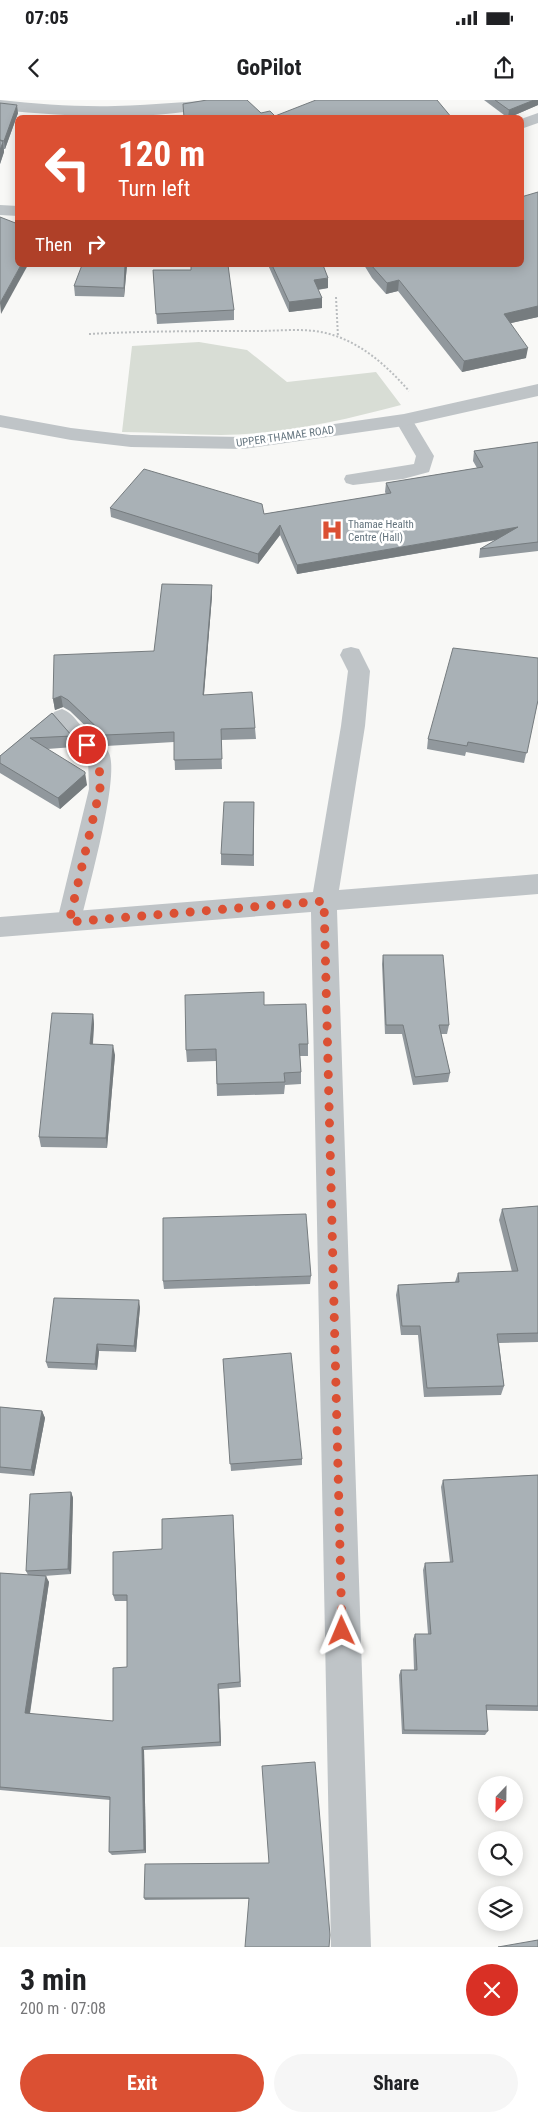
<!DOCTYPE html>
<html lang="en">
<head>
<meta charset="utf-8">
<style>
  body { margin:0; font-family:"Roboto Condensed",sans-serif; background:#f6f6f6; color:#202124; height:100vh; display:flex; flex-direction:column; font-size:19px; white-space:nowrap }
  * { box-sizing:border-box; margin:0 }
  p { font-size:16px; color:#757577 }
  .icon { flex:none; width:28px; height:28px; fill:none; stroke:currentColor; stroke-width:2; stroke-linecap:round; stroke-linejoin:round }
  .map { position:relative; height:1847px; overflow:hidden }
  .details { display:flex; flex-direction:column; background:#fff; flex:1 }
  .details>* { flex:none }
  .hud { position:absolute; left:15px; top:15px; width:509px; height:152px; border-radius:8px; box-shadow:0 2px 12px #0003; background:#db5033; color:#fff; overflow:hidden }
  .needle { width:32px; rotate:202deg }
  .buttons { position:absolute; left:478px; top:1676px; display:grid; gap:10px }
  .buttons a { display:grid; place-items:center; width:45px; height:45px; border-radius:50%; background:#fff; box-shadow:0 2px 12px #0003; font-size:25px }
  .pin { position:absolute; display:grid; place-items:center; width:42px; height:42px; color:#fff; margin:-21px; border:2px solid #fff; border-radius:50%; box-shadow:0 1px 5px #0007 }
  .me { position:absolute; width:55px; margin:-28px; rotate:359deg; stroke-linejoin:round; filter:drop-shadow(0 0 4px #0008) }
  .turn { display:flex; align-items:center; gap:18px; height:105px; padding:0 20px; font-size:22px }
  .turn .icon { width:65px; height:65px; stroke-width:2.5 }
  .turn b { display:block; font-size:35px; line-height:42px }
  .then { display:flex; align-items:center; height:48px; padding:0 20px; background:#0003; gap:10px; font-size:19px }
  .round { display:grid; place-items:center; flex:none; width:52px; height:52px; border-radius:26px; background:#f6f6f6 }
  .summary { display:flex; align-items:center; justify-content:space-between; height:85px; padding:0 20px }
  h1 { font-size:30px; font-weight:700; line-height:38px }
  .action { display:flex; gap:10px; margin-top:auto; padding:10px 20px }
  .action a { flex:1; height:58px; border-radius:30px; background:#db5033; color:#fff; font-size:20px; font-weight:700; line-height:58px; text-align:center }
  .action a+a { background:#f6f6f6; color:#202124 }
  .status { display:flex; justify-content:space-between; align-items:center; height:35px; padding:0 25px; background:#fff; direction:ltr }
  .status svg { height:14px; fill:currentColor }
  header { display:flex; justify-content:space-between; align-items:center; height:65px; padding:0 20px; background:#fff; font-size:22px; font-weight:700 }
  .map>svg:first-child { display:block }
</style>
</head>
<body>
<div class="status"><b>07:05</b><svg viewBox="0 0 49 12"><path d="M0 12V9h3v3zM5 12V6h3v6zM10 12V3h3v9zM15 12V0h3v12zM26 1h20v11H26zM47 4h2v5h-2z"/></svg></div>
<header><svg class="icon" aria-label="back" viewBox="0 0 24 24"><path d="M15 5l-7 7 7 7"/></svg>GoPilot<svg class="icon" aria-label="share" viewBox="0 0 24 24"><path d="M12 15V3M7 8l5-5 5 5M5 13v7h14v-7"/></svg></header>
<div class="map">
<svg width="538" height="1847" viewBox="0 0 538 1847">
  <rect width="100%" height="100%" fill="#f8f8f6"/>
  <!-- green -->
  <path fill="#d8ddd5" d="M199 242 247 250 287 282 376 272 401 305C341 321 282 334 221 335 188 335 155 332 122 332L132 246Z"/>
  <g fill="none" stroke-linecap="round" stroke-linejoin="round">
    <!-- path -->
    <g stroke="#babdbf" stroke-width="2" stroke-dasharray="2 2" stroke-linecap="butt">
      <path d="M336 197 338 237"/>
      <path d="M89 234C145 231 201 231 257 231 282 231 309 227 333 235 364 245 388 267 409 291"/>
    </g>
    <!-- service -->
    <g fill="#bfc4c7" fill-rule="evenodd">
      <path d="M404 315 410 316 434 356 429 372 403 379 353 385 346 383 344 379 346 375 414 364 416 356 395 320 398 316Z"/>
      <path d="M62 609C73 613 76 621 84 629 91 636 104 643 109 653 120 677 88 789 81 821L77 828 69 830 61 828 57 821 89 689 88 658 68 639 51 617 54 612Z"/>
    </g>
    <!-- minor -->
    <g fill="#bfc4c7" fill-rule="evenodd">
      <path d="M0 0C38 4 77 7 115 6 155 5 195 0 235 0L233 3C158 22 76 17 0 10Z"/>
      <path d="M538 13V23L521 29V19Z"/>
      <path d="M0 105 18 106V116L0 115Z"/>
      <path d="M351 547 359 549 370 571 365 626 339 790 538 774V794L337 810 371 1847H331L311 812 0 837V817L313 792 341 626 348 571 340 555 343 549Z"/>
    </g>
    <!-- tertiary -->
    <path fill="#bfc4c7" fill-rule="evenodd" d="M538 284V296L404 326 243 349 131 347 71 340 0 327V315L71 328 131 335 243 337 404 314Z"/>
  </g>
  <!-- wall -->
  <g fill="#91989d">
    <path d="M484 0H538V5L508 18Z"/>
    <path d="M0 3 18 13 5 49H4V52L0 64Z"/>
    <path d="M538 92V217L511 223 526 258 462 272 398 191 386 194 372 178 364 165H521Z"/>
    <path d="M127 165 124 197 75 196 74 186Z"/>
    <path d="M268 165H323L328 188 318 190 322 198V208L289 212Z"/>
    <path d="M153 170H191L234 210V220L157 224Z"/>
    <path d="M538 342V451L479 458 480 449 496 440 297 474 280 435 258 464 111 417 110 408 264 414 386 394 385 392 386 383 477 368 473 361 474 351Z"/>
    <path d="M212 485V496L204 595 255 628 256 639 221 640 222 669 175 670 174 642 106 646 70 611 63 607 55 610 53 599 154 551Z"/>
    <path d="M538 601 524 663 466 652 465 656 427 649 428 639Z"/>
    <path d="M52 613 72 636 74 647 47 649 87 685 60 709 0 673V656Z"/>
    <path d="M254 702V766L221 765V754Z"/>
    <path d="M383 855 449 925 447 934H441L450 973 448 982 413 985 402 934H385L382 864Z"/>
    <path d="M264 905 308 944V956H300L301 972V984L285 985 284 994 217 996 216 961 187 962 186 950Z"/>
    <path d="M93 914 94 924 93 944 115 955 107 1048 41 1047 39 1037Z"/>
    <path d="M538 1106V1242L499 1243 504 1286 501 1295 424 1297 418 1235H401L396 1195 398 1185 455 1182 458 1173 512 1172 499 1120 502 1109Z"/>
    <path d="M311 1176 310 1184 164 1189 163 1181Z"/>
    <path d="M140 1207 136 1252 99 1251 97 1270 48 1268 46 1262Z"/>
    <path d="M223 1259 302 1359V1365L231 1371Z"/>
    <path d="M0 1307 42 1311 45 1318 34 1376 0 1373Z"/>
    <path d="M538 1375V1611L486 1610 488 1631 485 1635 402 1634 399 1575 401 1570H414L413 1539 415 1534H428L423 1470 425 1463 450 1462 441 1387 443 1380Z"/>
    <path d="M71 1392 73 1398 71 1474 44 1476 49 1482 30 1614 113 1621 127 1567V1501H115L113 1495 162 1449 233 1415 241 1587 219 1589 221 1646 144 1650 146 1753 112 1755 109 1752 110 1700 0 1690V1473L28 1475 26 1471Z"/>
    <path d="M268 1763 330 1835 249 1799 145 1800 144 1798Z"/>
  </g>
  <!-- shaded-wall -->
  <g fill="#767c7f">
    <path d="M534 0H538V5L508 18 509 10Z"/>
    <path d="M17 5 18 13 5 49 4 41Z"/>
    <path d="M3 42 4 52 0 64V50Z"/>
    <path d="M21 165H28L1 214 0 203Z"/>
    <path d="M125 165H127L124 197V188Z"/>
    <path d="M328 178V188L314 190V180Z"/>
    <path d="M399 180 398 191 386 194 387 183Z"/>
    <path d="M322 198V208L289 212V202Z"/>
    <path d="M538 206V217L503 225 504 214Z"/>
    <path d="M528 248 526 258 462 272 464 261Z"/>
    <path d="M280 425V435L258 464V454Z"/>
    <path d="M518 427 517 436 297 474V465Z"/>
    <path d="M212 485V496L203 605V595Z"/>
    <path d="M61 596 63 607 55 610 53 599Z"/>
    <path d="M85 672 87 685 60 709 58 698Z"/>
    <path d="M93 914 94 924 92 954 90 944Z"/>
    <path d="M113 945 115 955 107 1048 106 1038Z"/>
    <path d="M139 1200 140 1207 136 1252 134 1246Z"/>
    <path d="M97 1244 99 1251 97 1270 95 1264Z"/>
    <path d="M42 1311 45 1318 34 1376 31 1370Z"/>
    <path d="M71 1392 73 1398 71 1474 68 1469Z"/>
    <path d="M46 1476 49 1482 29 1618 25 1613Z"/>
    <path d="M218 1584 219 1589 221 1646 220 1642Z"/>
    <path d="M142 1647 144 1650 146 1753 144 1750Z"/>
  </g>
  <!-- building -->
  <g fill="#a9b1b6" stroke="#767c7f">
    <path d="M207 0H247L261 13 270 11 275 16 316 0H437L452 18H184L183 4Z"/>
    <path d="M495 0H534L509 10Z"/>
    <path d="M0 3 17 5 4 41 0 40Z"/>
    <path d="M0 40 3 42 0 50Z"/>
    <path d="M538 92V206L504 214 528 248 464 261 399 180 387 183 371 165H521V97Z"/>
    <path d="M0 117 18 124V165H21L0 203Z"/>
    <path d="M82 165H125L124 188 74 186Z"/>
    <path d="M191 165H228L234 210 156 214 153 170H191Z"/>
    <path d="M272 165H323L328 178 314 180 322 198 289 202Z"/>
    <path d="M538 342V442L480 449 518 427 297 465 280 425 258 454 110 408 144 369 262 404 264 414 391 393 386 383 483 367 474 351Z"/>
    <path d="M162 484 212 485 203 595 252 592 255 628 221 629 222 659 174 660V632L105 635 68 600 61 596 53 599 54 555 154 551Z"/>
    <path d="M453 548 538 558V600L527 653 468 642 467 646 428 639Z"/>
    <path d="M52 613 72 636 30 638 85 672V674L58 698 0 663V656Z"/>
    <path d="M224 702H254L253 755 221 754Z"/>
    <path d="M383 855H443L449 925H439L450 973 415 977 403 925H386Z"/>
    <path d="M264 892V905L306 904 308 944H299L301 972 284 973 285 982 217 984 216 949 186 950 185 895Z"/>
    <path d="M52 913 93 914 90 944 113 945 106 1038 39 1037Z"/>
    <path d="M538 1106V1233L497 1234 504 1286 427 1288 420 1226H402L398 1185 459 1182 458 1173 518 1171 502 1109Z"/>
    <path d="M306 1114 311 1176 163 1181V1118Z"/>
    <path d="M54 1198 139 1200 134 1246 97 1244 95 1264 46 1262Z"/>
    <path d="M291 1253 302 1359 230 1364 223 1259Z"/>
    <path d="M0 1307 42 1311 31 1370 0 1367Z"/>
    <path d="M538 1375V1606L486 1605 488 1631 404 1630 401 1570H417L415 1534H431L425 1463 453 1462 443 1380Z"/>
    <path d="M71 1392 68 1469 26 1471 30 1394Z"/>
    <path d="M233 1415 240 1582 218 1584 220 1642 142 1647 144 1750 109 1752 110 1697 0 1687V1473L46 1476 25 1613 113 1621V1568L127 1567V1495H113V1452L162 1449V1419Z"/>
    <path d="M315 1662 330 1835 329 1847H245L249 1798H144L145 1764 269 1763 262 1666Z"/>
    <path d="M538 1840V1847H498Z"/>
  </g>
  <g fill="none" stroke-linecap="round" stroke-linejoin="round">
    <!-- route -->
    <path stroke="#db5033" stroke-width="9" stroke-dasharray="0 16.2" d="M87 645 99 655 100 689 69 822 324 801 342 1531"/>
  </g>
  <!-- icons -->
  <defs>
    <g id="hospital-bare" transform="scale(1.725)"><path d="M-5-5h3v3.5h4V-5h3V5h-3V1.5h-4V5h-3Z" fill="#db5033" stroke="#fff" stroke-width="2.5" paint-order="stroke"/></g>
  </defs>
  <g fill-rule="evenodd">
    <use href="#hospital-bare" x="332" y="430"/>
  </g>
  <g text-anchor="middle" stroke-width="5" stroke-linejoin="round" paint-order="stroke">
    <!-- far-street labels -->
    <g font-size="11" fill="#65757f" stroke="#fff">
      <text transform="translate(285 336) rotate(-8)" y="4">UPPER THAMAE ROAD</text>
    </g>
    <!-- far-poi labels -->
    <g font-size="11" fill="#65757f" stroke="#fff" text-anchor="start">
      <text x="348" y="428">Thamae Health<tspan x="348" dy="13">Centre (Hall)</tspan></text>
    </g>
  </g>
</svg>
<div class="buttons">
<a><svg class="needle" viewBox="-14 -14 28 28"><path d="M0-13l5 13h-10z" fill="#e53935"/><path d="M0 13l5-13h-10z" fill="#757577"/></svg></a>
<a><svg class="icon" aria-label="search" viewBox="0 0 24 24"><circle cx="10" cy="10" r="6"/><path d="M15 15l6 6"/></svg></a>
<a><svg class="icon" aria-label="layers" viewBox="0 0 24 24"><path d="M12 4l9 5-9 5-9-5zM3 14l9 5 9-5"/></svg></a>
</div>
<div class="pin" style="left:87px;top:645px;background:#d93025"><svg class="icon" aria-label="arrive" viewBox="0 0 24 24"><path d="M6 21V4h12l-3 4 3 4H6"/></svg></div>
<svg class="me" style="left:342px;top:1531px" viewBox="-20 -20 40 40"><path d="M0-17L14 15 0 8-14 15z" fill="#db5033" stroke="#fff" stroke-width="4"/></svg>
<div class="hud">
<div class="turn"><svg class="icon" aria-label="left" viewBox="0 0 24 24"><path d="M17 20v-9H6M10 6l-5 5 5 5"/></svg><div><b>120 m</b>Turn left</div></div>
<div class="then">Then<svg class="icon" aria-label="right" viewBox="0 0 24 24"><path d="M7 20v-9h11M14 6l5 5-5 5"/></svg></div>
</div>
</div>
<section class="details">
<div class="summary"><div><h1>3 min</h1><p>200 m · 07:08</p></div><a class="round" style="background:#d93025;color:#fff"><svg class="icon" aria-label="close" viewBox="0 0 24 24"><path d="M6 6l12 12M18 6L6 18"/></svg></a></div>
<div class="action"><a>Exit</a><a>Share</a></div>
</section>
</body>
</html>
